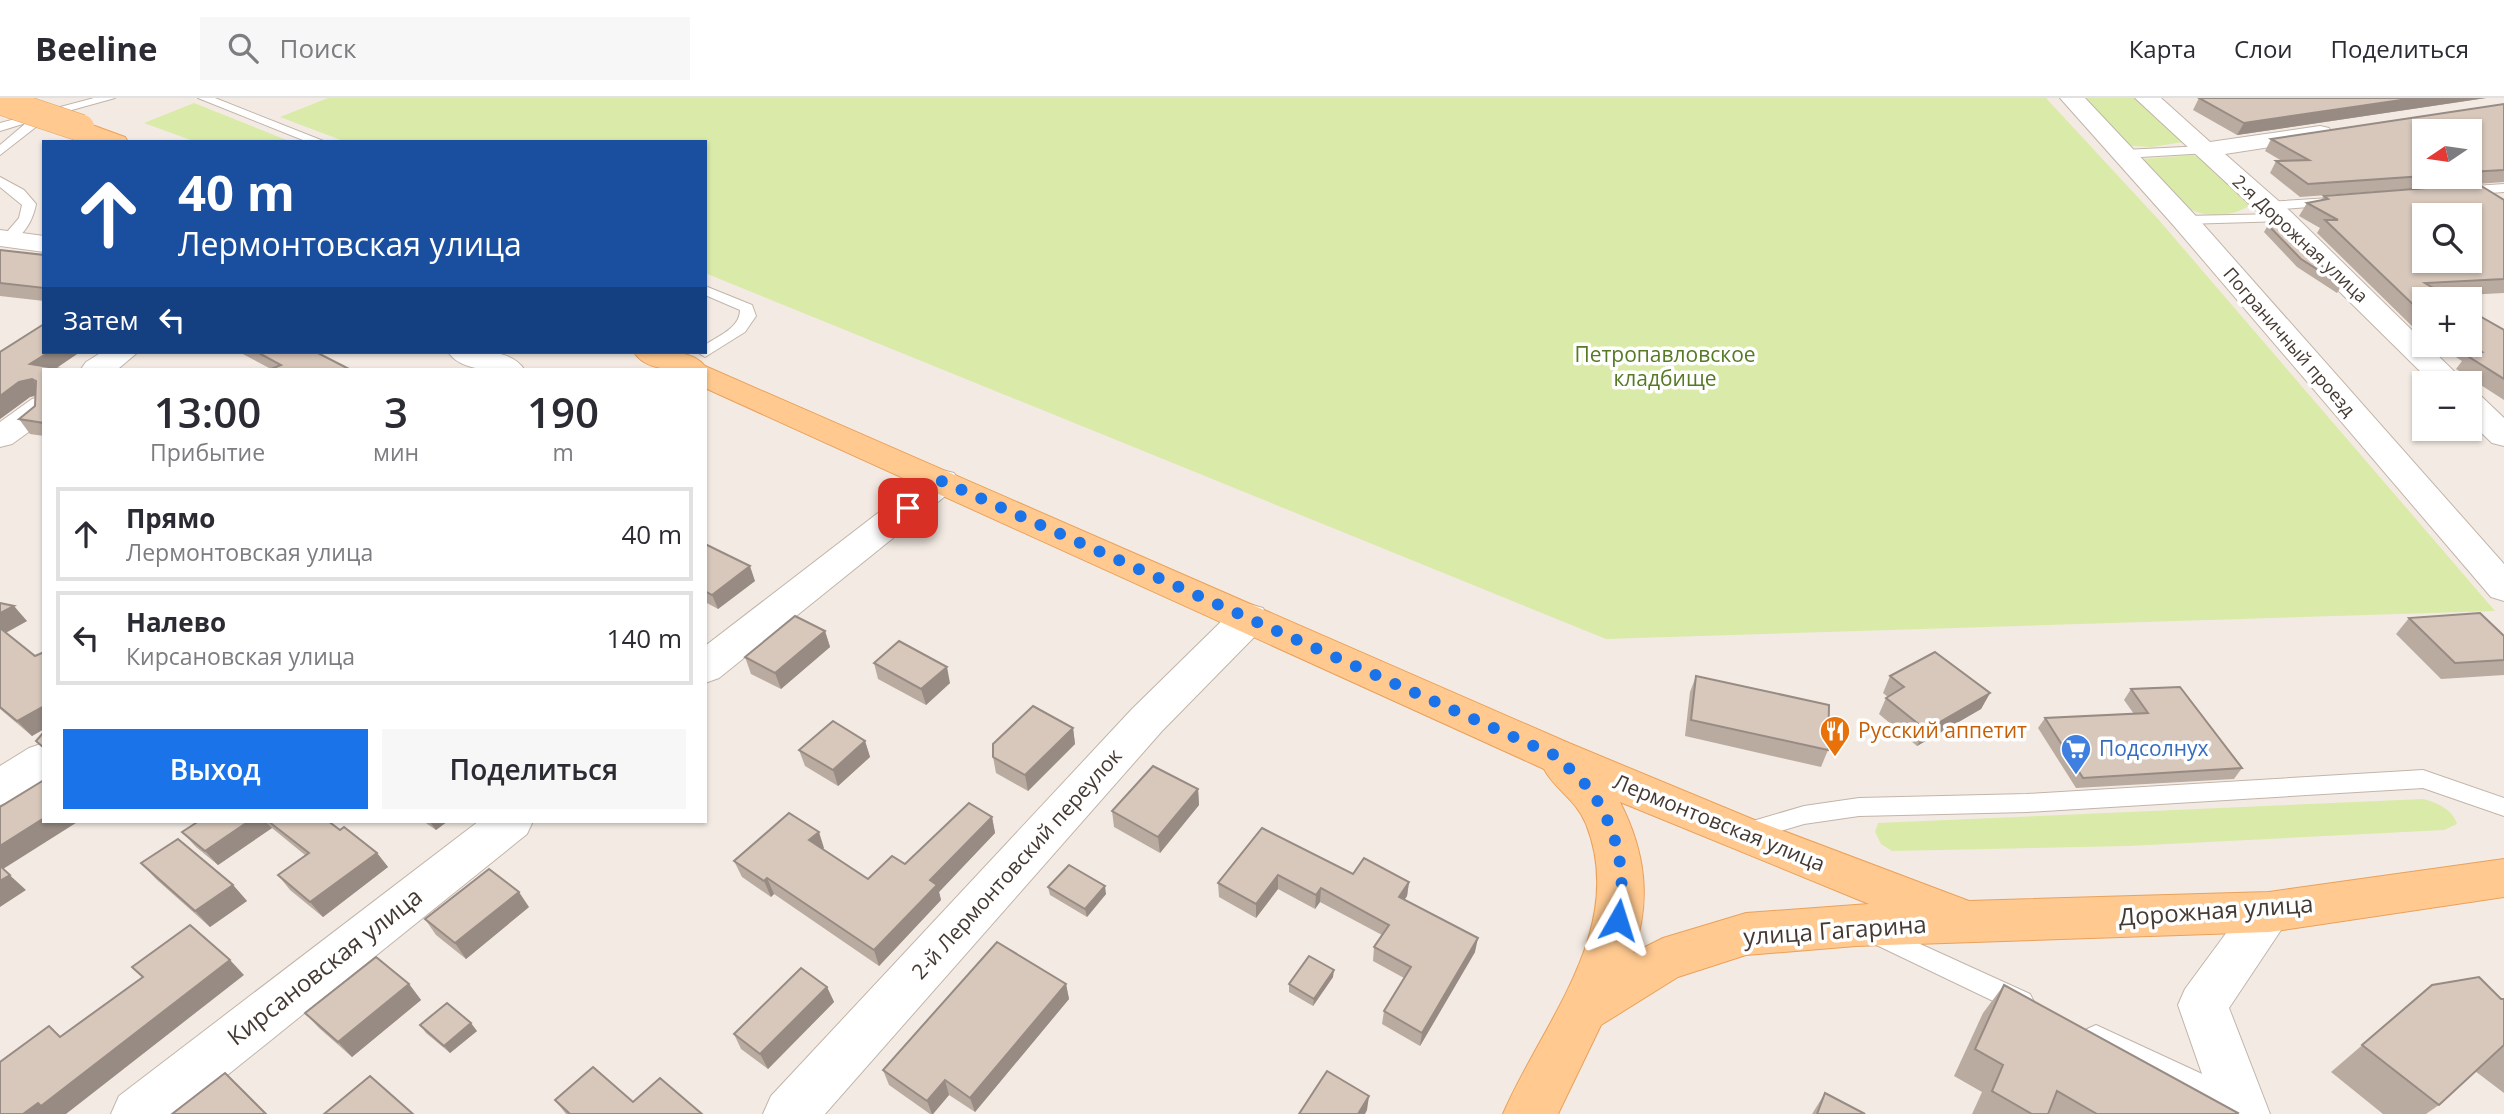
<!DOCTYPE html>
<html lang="ru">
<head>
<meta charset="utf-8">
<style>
  body { margin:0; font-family:"Open Sans",sans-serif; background:#f7f7f7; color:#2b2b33; height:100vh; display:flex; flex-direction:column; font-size:26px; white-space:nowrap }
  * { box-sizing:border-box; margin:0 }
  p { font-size:23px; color:#7c7c81 }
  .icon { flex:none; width:38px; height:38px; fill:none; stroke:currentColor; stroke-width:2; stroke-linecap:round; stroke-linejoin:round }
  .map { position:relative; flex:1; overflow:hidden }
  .drawer { position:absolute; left:42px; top:270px; width:665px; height:455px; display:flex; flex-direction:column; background:#fff; border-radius:0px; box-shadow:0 2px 5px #0004 }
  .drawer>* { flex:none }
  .hud { position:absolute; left:42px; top:42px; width:665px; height:214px; border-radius:0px; box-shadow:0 2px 5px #0004; background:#1a4fa0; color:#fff; overflow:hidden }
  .needle { width:46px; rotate:257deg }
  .tools { position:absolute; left:2412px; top:21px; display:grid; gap:14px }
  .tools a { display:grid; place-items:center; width:70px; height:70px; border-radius:0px; background:#fff; box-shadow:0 2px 5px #0004; font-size:35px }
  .pin { position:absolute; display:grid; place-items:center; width:60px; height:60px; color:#fff; margin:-30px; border-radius:14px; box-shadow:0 4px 10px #0006 }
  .me { position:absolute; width:77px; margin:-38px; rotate:6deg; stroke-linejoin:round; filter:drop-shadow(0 0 5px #0008) }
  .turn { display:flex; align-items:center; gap:24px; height:147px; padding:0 21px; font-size:32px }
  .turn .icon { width:91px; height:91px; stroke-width:2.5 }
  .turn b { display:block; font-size:49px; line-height:60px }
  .then { display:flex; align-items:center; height:66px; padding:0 21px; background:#0003; gap:14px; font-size:26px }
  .eta { display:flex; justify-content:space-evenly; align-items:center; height:119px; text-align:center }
  .eta b { font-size:42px; font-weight:600; line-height:49px }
  .button { display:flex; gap:14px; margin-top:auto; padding:14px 21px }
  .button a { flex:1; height:80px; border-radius:0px; background:#1a73e8; color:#fff; font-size:28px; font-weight:600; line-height:80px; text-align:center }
  .button a+a { background:#f7f7f7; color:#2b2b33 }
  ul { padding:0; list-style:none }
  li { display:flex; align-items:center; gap:21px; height:94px; margin:0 14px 10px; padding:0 7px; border:4px solid #e1e1e2; border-radius:0px }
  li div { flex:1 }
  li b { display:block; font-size:26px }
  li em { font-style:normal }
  header { display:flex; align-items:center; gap:42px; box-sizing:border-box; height:98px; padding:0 35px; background:#fff; border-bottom:2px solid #e1e1e2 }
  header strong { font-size:33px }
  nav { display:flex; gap:38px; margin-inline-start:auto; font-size:24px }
  .search { width:490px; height:63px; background:#f7f7f7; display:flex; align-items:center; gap:18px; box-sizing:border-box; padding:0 24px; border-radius:0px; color:#7c7c81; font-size:26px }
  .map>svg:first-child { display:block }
</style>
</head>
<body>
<header>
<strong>Beeline</strong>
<div class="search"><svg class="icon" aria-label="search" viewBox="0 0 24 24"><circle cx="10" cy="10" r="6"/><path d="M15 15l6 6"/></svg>Поиск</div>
<nav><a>Карта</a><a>Слои</a><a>Поделиться</a></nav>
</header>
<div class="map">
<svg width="2504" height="1016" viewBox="0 0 2504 1016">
  <rect width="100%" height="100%" fill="#f3ebe3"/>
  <!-- green -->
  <g fill="#daeaa9">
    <path d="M328 0H2046L2158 121 2495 513 1606 541 705 175V44H346L280 19Z"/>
    <path d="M2082 0H2136L2183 44 2152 49 2130 48Z"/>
    <path d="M194 5 289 43 292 44H196L144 25Z"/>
    <path d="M2193 57 2202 60 2252 105C2237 119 2206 121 2188 110 2173 101 2155 75 2142 61Z"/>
    <path d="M2423 701C2438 705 2452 711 2457 726L2444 732 2128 748 1892 753 1881 746 1875 734 1878 725Z"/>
  </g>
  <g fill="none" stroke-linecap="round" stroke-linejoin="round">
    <!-- service casing -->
    <g stroke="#c2b4a9" stroke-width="2">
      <g id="service">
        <path d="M94 0H115L50 18 0 57V47L26 25 0 33V25Z"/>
        <path d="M198 0H215L326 44H308Z"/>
        <path d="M2204 48 2208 49V55L2124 60 2118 56 2124 52Z"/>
        <path d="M0 79 24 92 36 106C33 122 24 139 8 145L1 141 19 120 22 107 0 89Z"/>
        <path d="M2504 86V94L2461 97 2454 93 2461 89Z"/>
        <path d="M2330 100 2335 101V107L2268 112 2261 108 2268 104Z"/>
        <path d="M2281 116 2286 117V123L2184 126 2177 122 2184 118Z"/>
        <path d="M705 188 752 207 756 218 745 234 705 259 697 254H705V247C718 238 740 230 740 212L705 197Z"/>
        <path d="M2423 672 2504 700V718L2423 690 2027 714 1859 718 1804 726 1744 744 1736 742 1733 735 1736 728 1804 708 1859 700 2027 696Z"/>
        <path d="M1874 825 2030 896 2034 904 2030 912 2021 915 2012 912 1866 842 1862 835 1866 828Z"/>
        <path d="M2096 927 2239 993 2243 1002 2239 1011 2230 1015 2221 1011 2087 947 2083 939 2087 931Z"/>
      </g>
    </g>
    <!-- minor casing -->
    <g stroke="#c2b4a9" stroke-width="2">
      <g id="minor">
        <path d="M2060 0H2085L2194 116 2504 466V503L2491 499 2174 128Z"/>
        <path d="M2135 0H2161L2210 44 2320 28 2329 30 2332 35 2329 40 2225 56 2291 114 2466 285H2432L2271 126Z"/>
        <path d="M0 132 44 138V154L0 148Z"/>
        <path d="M102 254H138L118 271H81L86 264Z"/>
        <path d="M448 254C471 253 509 249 524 271 501 272 463 276 448 254Z"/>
        <path d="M2469 294 2480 297 2504 320V348L2492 345 2469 323Z"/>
        <path d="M44 298V323L12 346 0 349V324L32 301Z"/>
        <path d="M942 372 954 375 959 383 954 391 719 580 705 585V548L930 375Z"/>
        <path d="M1249 506 1263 510 1268 520 1263 530 1162 633 825 1016H763L771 998 1132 611 1235 510Z"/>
        <path d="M44 645V684L15 702 0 707V668L29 650Z"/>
        <path d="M479 723H533L527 736 179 1016H111L119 998Z"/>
        <path d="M2269 794 2286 800 2293 814 2229 910 2270 1016H2216L2178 907 2185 891 2252 800Z"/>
      </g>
    </g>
    <!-- primary casing -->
    <g stroke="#eaa15a" stroke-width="2">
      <g id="primary">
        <path d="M81 23 125 39 128 44C109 44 81 48 69 30L72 25Z"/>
        <path d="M634 254C656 254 690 249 705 268L1569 645 1757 723 1969 803 2269 794 2504 761V799L2269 834 1856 848 1746 857 1678 879 1601 927 1558 1016H1503C1542 925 1628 831 1586 726 1576 701 1555 692 1544 671L705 290V271C683 271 647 276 634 254ZM1620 704 1869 806 1746 815 1663 840 1633 855C1652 802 1645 753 1620 704Z"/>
      </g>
    </g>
    <!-- service -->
    <use href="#service" fill="#fff" fill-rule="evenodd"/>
    <!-- minor -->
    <use href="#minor" fill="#fff" fill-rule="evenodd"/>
    <!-- primary -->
    <use href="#primary" fill="#ffc990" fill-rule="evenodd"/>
    <!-- primary-bridge casing -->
    <g stroke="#eaa15a" stroke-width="28" stroke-linecap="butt">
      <path id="primary-bridge" d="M0 3 81 30"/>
    </g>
    <!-- primary-bridge -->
    <use href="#primary-bridge" stroke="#ffc990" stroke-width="27"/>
  </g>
  <!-- wall -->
  <g fill="#baaba1" fill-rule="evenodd">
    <path d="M2199 0H2486L2237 37 2193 12Z"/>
    <path d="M2504 6V84L2300 99 2270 75 2276 63H2282L2265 53 2271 41ZM2424 33H2469V79H2424Z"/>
    <path d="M2324 98 2504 102V195L2446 198 2424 201V238L2419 235 2317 135 2320 130 2299 118 2307 105 2321 102Z"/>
    <path d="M2268 127 2342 187 2337 195 2297 169 2264 134Z"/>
    <path d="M0 152 44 157V203L0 198Z"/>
    <path d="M2504 232V302L2456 271 2462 263 2437 247H2469Z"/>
    <path d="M0 254H80L56 270 44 271V338L30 336 19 321 35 308 36 298 30 299 0 321Z"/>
    <path d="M239 254H316L271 271Z"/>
    <path d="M705 446 755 483 718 511 705 504Z"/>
    <path d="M0 505 27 523 6 535 35 558 44 554V631L32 638 0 611Z"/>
    <path d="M2409 520 2504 538V577L2441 581 2396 536Z"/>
    <path d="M825 533 830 549 781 591 751 576 745 559Z"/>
    <path d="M874 565 950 585 926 607 878 581Z"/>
    <path d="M1696 578 1828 652 1821 669 1685 638 1690 594Z"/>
    <path d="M1890 578 1990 595 1981 611 1917 648 1879 616 1886 600 1888 599 1883 595Z"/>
    <path d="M2131 591 2242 670 2234 681 2076 690 2038 630 2045 620 2134 616 2124 602Z"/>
    <path d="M1073 630 1075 646 1028 693 996 675 993 659Z"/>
    <path d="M865 643 870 659 838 688 805 668 799 652Z"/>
    <path d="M1198 691 1199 707 1160 755 1114 729 1112 713Z"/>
    <path d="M992 719 995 735 939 794 941 802 879 868 774 796 771 799 742 779 734 763 824 750 823 751 868 781 905 766Z"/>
    <path d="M199 723H328L340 732 377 755 388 769 323 819 290 792 278 777 305 757 272 730 218 767 196 749 182 734Z"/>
    <path d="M423 723H448L436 732Z"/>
    <path d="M1262 730 1353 776 1409 784 1407 798 1404 802 1475 854 1420 948 1382 926 1384 913 1404 880 1373 863 1374 849 1382 837 1320 804 1315 811 1278 791 1256 820 1219 799 1218 785Z"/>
    <path d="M141 765 233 787 247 803 210 829 156 781Z"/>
    <path d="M1048 789 1106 796 1087 819 1050 797Z"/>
    <path d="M529 809 466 861 436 837 425 821Z"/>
    <path d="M1333 879 1313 908 1289 894V886Z"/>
    <path d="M409 886 421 902 352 959 319 930 305 915Z"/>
    <path d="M1066 886 1069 901 975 1014 949 997 933 1016H930L889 987 883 972Z"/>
    <path d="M2004 887 2237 1016H1972L1982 994 1954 978 1983 915Z"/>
    <path d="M2432 887 2501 901H2504V995L2475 973 2439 1007 2426 1016H2383L2331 974Z"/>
    <path d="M827 889 834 904 768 971 741 951 734 936Z"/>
    <path d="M420 927 477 933 450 955 426 935Z"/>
    <path d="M1825 995 1865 1016H1812Z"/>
    <path d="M555 1002 633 1004 702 1016H566Z"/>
  </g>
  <!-- shaded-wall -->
  <g fill="#978b83">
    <path d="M2415 0H2486L2237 37 2244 25Z"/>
    <path d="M49 254H80L55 271 30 266Z"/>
    <path d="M32 281 43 295 30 299 0 321V298L19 284Z"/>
    <path d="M750 468 755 483 718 511 712 497Z"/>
    <path d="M14 508 27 523 3 536 0 533V515Z"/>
    <path d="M825 533 830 549 781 591 775 575Z"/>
    <path d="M947 569 950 585 926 607 921 591Z"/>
    <path d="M1990 595 1981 611 1917 648 1926 632Z"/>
    <path d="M44 608V631L32 638 17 623Z"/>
    <path d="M1073 630 1075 646 1028 693 1025 677Z"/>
    <path d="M865 643 870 659 838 688 833 672Z"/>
    <path d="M1198 691 1199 707 1160 755 1158 739Z"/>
    <path d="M992 719 995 735 939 794 941 802 879 868 874 852 930 782Z"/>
    <path d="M44 720V723H79L3 771 26 792 0 809V748Z"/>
    <path d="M249 723H265L272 730 218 767 205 753Z"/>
    <path d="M429 723H448L436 732Z"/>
    <path d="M819 734 824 750 815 758 809 742Z"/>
    <path d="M377 755 388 769 323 819 310 804Z"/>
    <path d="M1278 777V791L1256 820V806Z"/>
    <path d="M767 780 774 796 771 799 764 783Z"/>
    <path d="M1409 784 1407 798 1397 813 1399 799Z"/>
    <path d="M233 787 247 803 210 829 195 813Z"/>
    <path d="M1105 788 1106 796 1087 819 1085 811Z"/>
    <path d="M1321 790 1320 804 1315 811 1316 797Z"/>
    <path d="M519 794 529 809 466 861 455 845Z"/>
    <path d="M1478 840 1475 854 1420 948 1422 935Z"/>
    <path d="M230 862 244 877 66 1016H23Z"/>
    <path d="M1334 872 1333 879 1313 908 1314 901Z"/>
    <path d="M409 886 421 902 352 959 338 944Z"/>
    <path d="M1066 886 1069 901 975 1014 970 1000Z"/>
    <path d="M827 889 834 904 768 971 760 956Z"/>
    <path d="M471 925 477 933 450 955 444 948Z"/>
    <path d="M945 982 949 997 933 1016H932L927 1003Z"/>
    <path d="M1369 998 1367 1012 1365 1016H1358Z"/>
  </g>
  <!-- building -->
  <g fill="#d8c7bb" stroke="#978b83" stroke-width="2" fill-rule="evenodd">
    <path d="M2199 0H2415L2244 25Z"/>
    <path d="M2504 6V72L2469 74V33H2424V78L2308 86 2276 63 2309 62 2271 41Z"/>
    <path d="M2478 86 2504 102V181L2425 185 2452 201H2424V217L2325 122H2338L2307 105 2328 101 2324 98ZM2424 117H2469V163H2424Z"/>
    <path d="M2268 127H2280L2342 187 2301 161Z"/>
    <path d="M0 152 44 157V190L0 185Z"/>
    <path d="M2469 212 2504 232V281L2466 257 2482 254 2469 246Z"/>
    <path d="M44 226V254H49L30 266 61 271H44V325L19 321 35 308 36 283 32 281 19 284 0 298V254Z"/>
    <path d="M257 254H316L349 271H271L281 267Z"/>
    <path d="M705 446 750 468 712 497 705 493Z"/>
    <path d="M0 505 14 508 0 515Z"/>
    <path d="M2480 515 2504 538V562L2455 565 2409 520Z"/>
    <path d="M795 518 825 533 775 575 745 559Z"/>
    <path d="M0 530 35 558 44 554V608L17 623 0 609Z"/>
    <path d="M899 543 947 569 921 591 874 565Z"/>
    <path d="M1935 554 1990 595 1926 632 1886 600 1904 589 1890 578Z"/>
    <path d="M1696 578 1829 607 1828 652 1691 622Z"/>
    <path d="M2180 589 2242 670 2083 680 2045 620 2148 615 2131 591Z"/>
    <path d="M1033 608 1073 630 1025 677 993 659V646Z"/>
    <path d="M833 623 865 643 833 672 799 652Z"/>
    <path d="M44 634V650L36 643Z"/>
    <path d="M1153 668 1198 691 1158 739 1112 713Z"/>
    <path d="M44 682V720L0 748V709Z"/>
    <path d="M969 705 992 719 930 782 937 787 874 852 767 780 764 783 734 763 789 715 819 734 809 742 868 781 892 758 905 766Z"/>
    <path d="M199 723H249L205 753 182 734Z"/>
    <path d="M268 723H328L340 732 344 729 377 755 310 804 278 777 309 755Z"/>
    <path d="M1262 730 1353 776 1364 760 1409 784 1399 799 1478 840 1422 935 1384 913 1411 869 1374 849 1389 827 1321 790 1316 797 1278 777 1256 806 1218 785Z"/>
    <path d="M178 741 233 787 195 813 141 765Z"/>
    <path d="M1069 767 1105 788 1085 811 1048 789Z"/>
    <path d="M0 768 10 777 0 783Z"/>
    <path d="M489 771 519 794 455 845 425 821Z"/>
    <path d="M190 827 230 862 41 1008 38 1005 23 1016H0V964L49 928 60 939 143 879 132 869Z"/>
    <path d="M997 844 1066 886 970 1000 945 982 927 1003 883 972Z"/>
    <path d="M1309 858 1334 872 1314 901 1289 886Z"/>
    <path d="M376 859 409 886 338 944 305 915Z"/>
    <path d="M801 870 827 889 760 956 734 936Z"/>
    <path d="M2479 879 2501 901H2504V947L2439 1007 2362 947 2432 887Z"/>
    <path d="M2004 887 2238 1015 2237 1016H2097L2057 993 2048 1016H2032L1992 993 2003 967 1975 951Z"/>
    <path d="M447 905 471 925 444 948 420 927Z"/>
    <path d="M593 969 633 1004 660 980 702 1016H570L555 1002Z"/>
    <path d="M1327 973 1369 998 1358 1016H1299Z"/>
    <path d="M225 975 266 1016H172Z"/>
    <path d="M370 978 413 1016H324Z"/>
    <path d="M1825 995 1865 1016H1817Z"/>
  </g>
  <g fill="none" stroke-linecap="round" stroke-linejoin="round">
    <!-- route -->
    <path stroke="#1a73e8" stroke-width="12" stroke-dasharray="0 21.6" d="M908 410 942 383 1554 657C1566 668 1580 679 1590 692 1617 729 1628 777 1618 822"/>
  </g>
  <!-- icons -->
  <defs>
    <g id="restaurant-pin" transform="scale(1.575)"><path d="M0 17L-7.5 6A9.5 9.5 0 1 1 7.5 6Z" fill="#e8710a" stroke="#fff"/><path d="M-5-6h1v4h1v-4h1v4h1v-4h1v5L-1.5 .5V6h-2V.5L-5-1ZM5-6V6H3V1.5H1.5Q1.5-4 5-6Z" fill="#fff"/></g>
    <g id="supermarket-pin" transform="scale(1.575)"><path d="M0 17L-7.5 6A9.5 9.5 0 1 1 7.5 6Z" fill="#3f7fe0" stroke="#fff"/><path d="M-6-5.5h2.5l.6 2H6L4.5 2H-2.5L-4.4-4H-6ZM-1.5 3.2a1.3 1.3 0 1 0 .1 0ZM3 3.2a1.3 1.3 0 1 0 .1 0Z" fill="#fff"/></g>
  </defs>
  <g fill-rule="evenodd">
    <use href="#restaurant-pin" x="1835" y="633"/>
    <use href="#supermarket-pin" x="2076" y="651"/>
  </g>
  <g text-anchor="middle" stroke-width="7" stroke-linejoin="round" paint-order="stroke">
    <!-- far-street labels -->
    <g font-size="18" fill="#453a33" stroke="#fff">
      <text transform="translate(2300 141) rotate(43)" y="6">2-я Дорожная улица</text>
      <text transform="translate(2289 244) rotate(49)" y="6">Пограничный проезд</text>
    </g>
    <!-- park labels -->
    <g font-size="21" fill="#567a24" stroke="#fff">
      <text x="1665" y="264">Петропавловское<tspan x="1665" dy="24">кладбище</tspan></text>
    </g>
    <!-- food labels -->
    <g font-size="21" fill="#c56008" stroke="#fff" text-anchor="start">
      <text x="1858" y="640">Русский аппетит</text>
    </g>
    <!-- shop labels -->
    <g font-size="21" fill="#366cbe" stroke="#fff" text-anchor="start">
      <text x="2099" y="658">Подсолнух</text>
    </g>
    <!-- street labels -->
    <g font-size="21" fill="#453a33" stroke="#fff">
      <text transform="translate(1719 725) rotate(22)" y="7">Лермонтовская улица</text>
      <text transform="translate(1017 766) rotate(-48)" y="7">2-й Лермонтовский переулок</text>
    </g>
    <!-- near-street labels -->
    <g font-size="24" fill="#453a33" stroke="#fff">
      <text transform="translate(2216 813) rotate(-4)" y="8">Дорожная улица</text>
      <text transform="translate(1835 833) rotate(-4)" y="8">улица Гагарина</text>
      <text transform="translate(325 869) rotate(-38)" y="8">Кирсановская улица</text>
    </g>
  </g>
</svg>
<div class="tools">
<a><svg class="needle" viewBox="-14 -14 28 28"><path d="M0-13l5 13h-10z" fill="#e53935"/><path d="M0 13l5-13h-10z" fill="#7c7c81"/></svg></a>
<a><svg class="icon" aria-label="search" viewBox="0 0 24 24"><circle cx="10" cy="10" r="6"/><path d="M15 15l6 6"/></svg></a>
<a>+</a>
<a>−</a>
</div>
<div class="pin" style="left:908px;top:410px;background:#d93025"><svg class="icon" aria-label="arrive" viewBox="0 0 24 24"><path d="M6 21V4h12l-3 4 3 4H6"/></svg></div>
<svg class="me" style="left:1618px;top:822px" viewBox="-20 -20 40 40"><path d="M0-17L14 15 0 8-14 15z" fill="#1a73e8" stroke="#fff" stroke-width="4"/></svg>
<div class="hud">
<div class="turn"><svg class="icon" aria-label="ahead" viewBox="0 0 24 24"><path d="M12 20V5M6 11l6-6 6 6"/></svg><div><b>40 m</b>Лермонтовская улица</div></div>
<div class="then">Затем<svg class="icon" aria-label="left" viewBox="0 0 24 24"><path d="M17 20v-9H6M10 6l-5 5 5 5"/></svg></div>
</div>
<section class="drawer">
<div class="eta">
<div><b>13:00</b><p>Прибытие</p></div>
<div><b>3</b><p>мин</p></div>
<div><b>190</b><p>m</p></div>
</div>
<ul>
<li><svg class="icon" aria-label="ahead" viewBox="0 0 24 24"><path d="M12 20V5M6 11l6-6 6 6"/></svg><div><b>Прямо</b><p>Лермонтовская улица</p></div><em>40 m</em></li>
<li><svg class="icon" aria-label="left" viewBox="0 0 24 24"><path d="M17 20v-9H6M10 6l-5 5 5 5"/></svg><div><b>Налево</b><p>Кирсановская улица</p></div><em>140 m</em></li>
</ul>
<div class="button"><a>Выход</a><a>Поделиться</a></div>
</section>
</div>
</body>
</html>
